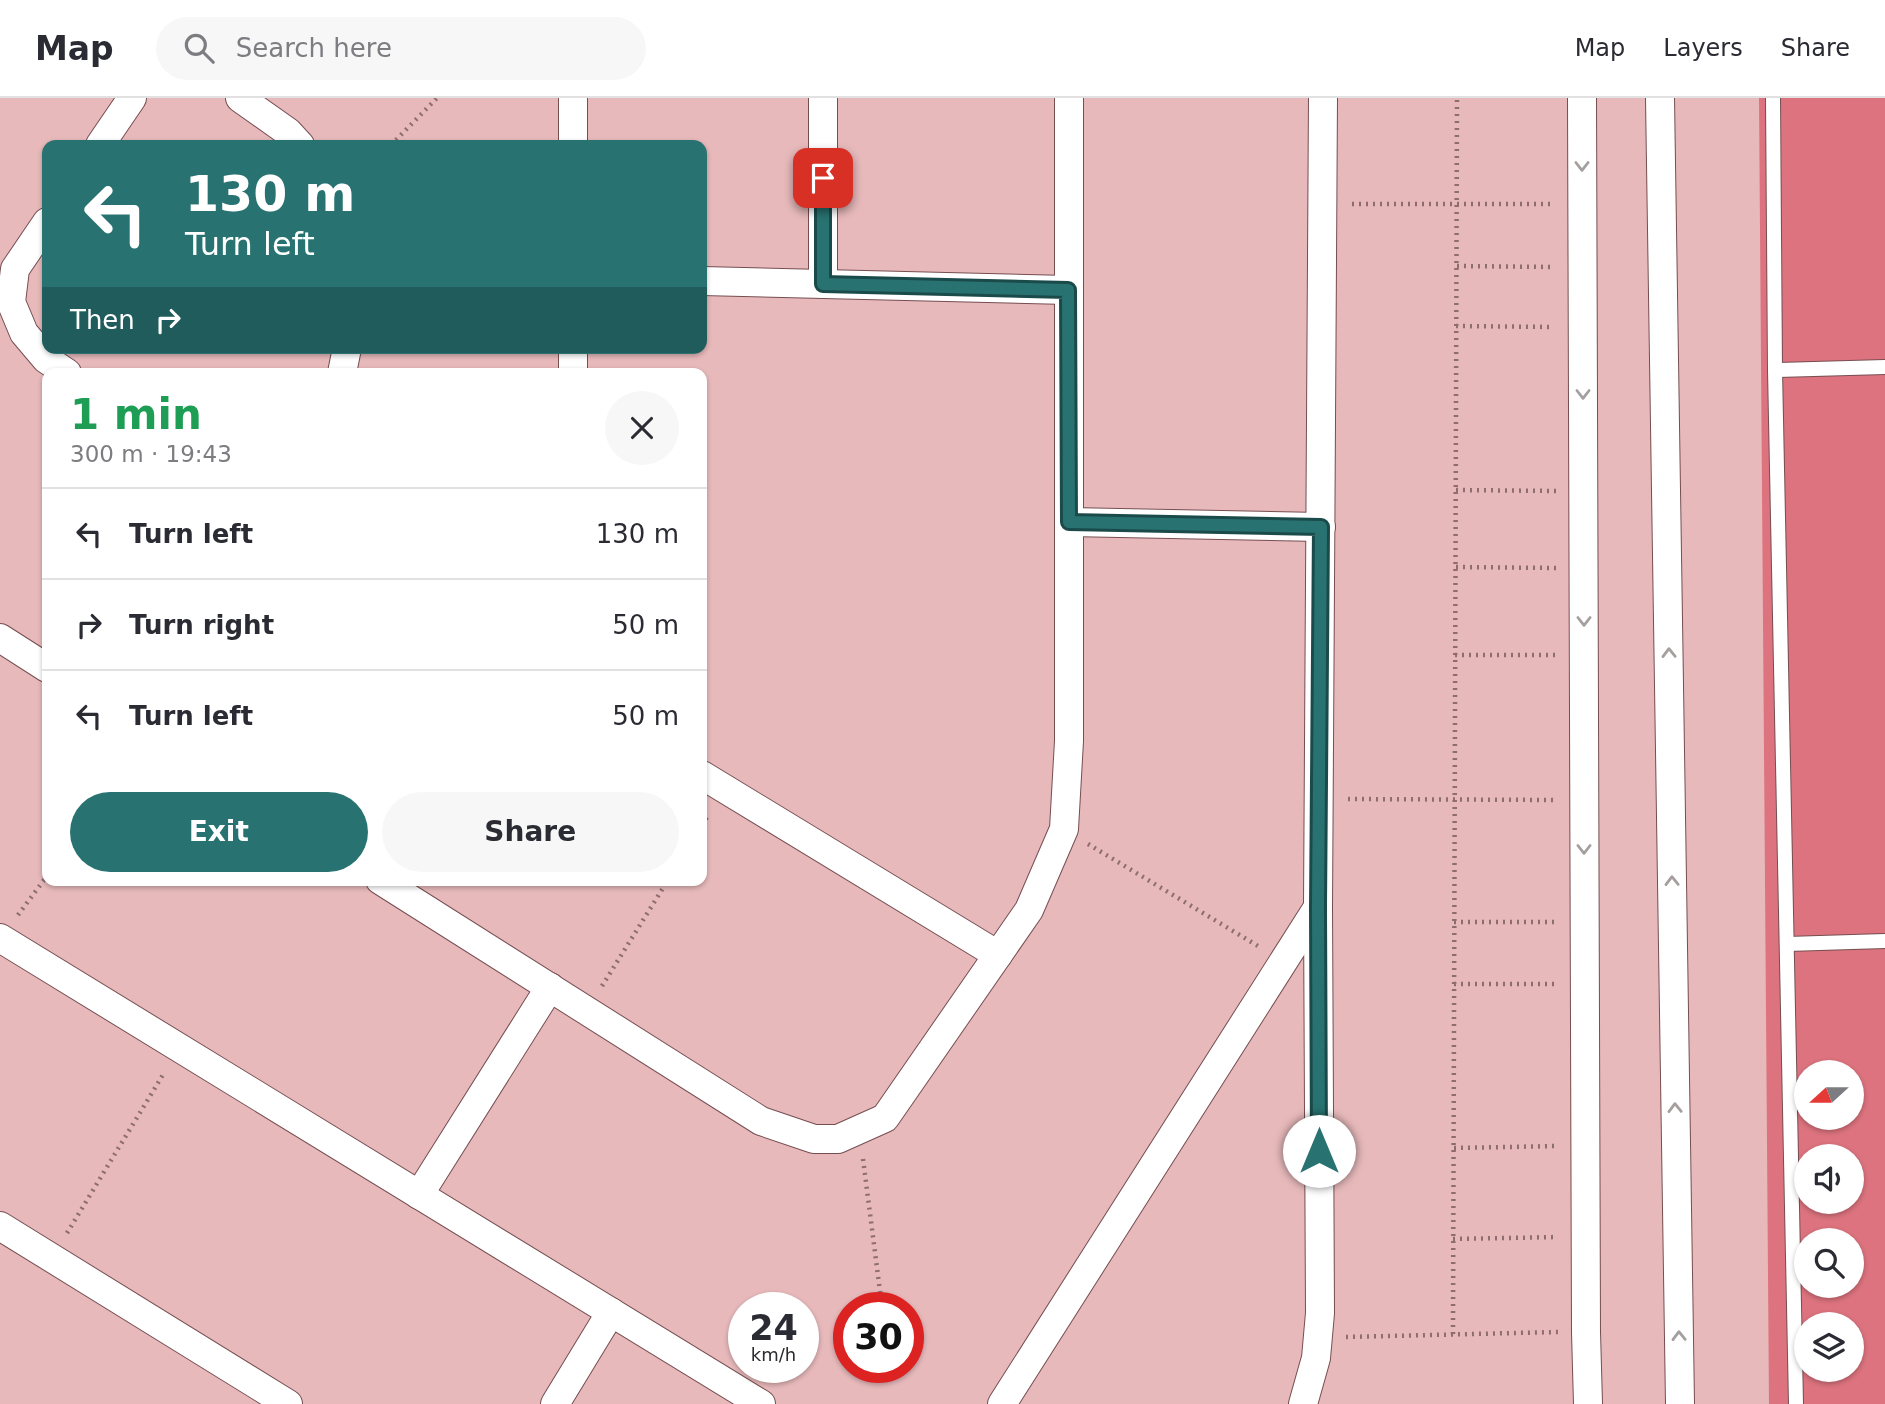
<!DOCTYPE html>
<html lang="en">
<head>
<meta charset="utf-8">
<style>
  body { margin:0; font-family:"DejaVu Sans",sans-serif; background:#f7f7f7; color:#2b2b33; height:100vh; display:flex; flex-direction:column; font-size:26px; white-space:nowrap }
  * { box-sizing:border-box; margin:0 }
  p { font-size:23px; color:#7c7c81 }
  .icon { flex:none; width:38px; height:38px; fill:none; stroke:currentColor; stroke-width:2; stroke-linecap:round; stroke-linejoin:round }
  .map { position:relative; flex:1; overflow:hidden }
  .side { position:absolute; left:42px; top:270px; width:665px; height:518px; display:flex; flex-direction:column; background:#fff; border-radius:14px; box-shadow:0 2px 5px #0004 }
  .side>* { flex:none }
  .top-card { position:absolute; left:42px; top:42px; width:665px; height:214px; border-radius:14px; box-shadow:0 2px 5px #0004; background:#287372; color:#fff; overflow:hidden }
  .needle { width:46px; rotate:249deg }
  .fabs { position:absolute; left:1794px; top:962px; display:grid; gap:14px }
  .fabs a { display:grid; place-items:center; width:70px; height:70px; border-radius:50%; background:#fff; box-shadow:0 2px 5px #0004; font-size:35px }
  .speed { position:absolute; left:728px; top:1194px; display:flex; gap:14px; font-size:35px; font-weight:700; text-align:center }
  .speed>* { display:grid; place-content:center; width:91px; height:91px; border-radius:50%; background:#fff; box-shadow:0 2px 5px #0004; line-height:1 }
  .speed small { font-size:18px; font-weight:400 }
  .speed .limit { border:10px solid #d22; background:#fff; color:#111 }
  .pin { position:absolute; display:grid; place-items:center; width:60px; height:60px; color:#fff; margin:-30px; border-radius:14px; box-shadow:0 4px 10px #0006 }
  .me { position:absolute; width:77px; margin:-38px; rotate:0deg; stroke-linejoin:round; filter:drop-shadow(0 0 5px #0008) }
  .turn { display:flex; align-items:center; gap:24px; height:147px; padding:0 28px; font-size:32px }
  .turn .icon { width:91px; height:91px; stroke-width:2.5 }
  .turn b { display:block; font-size:49px; line-height:60px }
  .then { display:flex; align-items:center; height:66px; padding:0 28px; background:#0003; gap:14px; font-size:26px }
  .round { display:grid; place-items:center; flex:none; width:74px; height:74px; border-radius:37px; background:#f7f7f7 }
  .head { display:flex; align-items:center; justify-content:space-between; height:119px; padding:0 28px }
  h1 { font-size:42px; font-weight:600; line-height:52px; color:#1e9e55 }
  .primary-button { display:flex; gap:14px; margin-top:auto; padding:14px 28px }
  .primary-button a { flex:1; height:80px; border-radius:42px; background:#287372; color:#fff; font-size:28px; font-weight:600; line-height:80px; text-align:center }
  .primary-button a+a { background:#f7f7f7; color:#2b2b33 }
  ul { padding:0; list-style:none }
  li { display:flex; align-items:center; gap:21px; height:91px; padding:0 28px; border-top:2px solid #e1e1e2 }
  li div { flex:1 }
  li b { display:block; font-size:26px }
  li em { font-style:normal }
  header { display:flex; align-items:center; gap:42px; box-sizing:border-box; height:98px; padding:0 35px; background:#fff; border-bottom:2px solid #e1e1e2 }
  header strong { font-size:33px }
  nav { display:flex; gap:38px; margin-inline-start:auto; font-size:24px }
  .search { width:490px; height:63px; background:#f7f7f7; display:flex; align-items:center; gap:18px; box-sizing:border-box; padding:0 24px; border-radius:38px; color:#7c7c81; font-size:26px }
  .map>svg:first-child { display:block }
</style>
</head>
<body>
<header>
<strong>Map</strong>
<div class="search"><svg class="icon" aria-label="search" viewBox="0 0 24 24"><circle cx="10" cy="10" r="6"/><path d="M15 15l6 6"/></svg>Search here</div>
<nav><a>Map</a><a>Layers</a><a>Share</a></nav>
</header>
<div class="map">
<svg width="1885" height="1306" viewBox="0 0 1885 1306">
  <rect width="100%" height="100%" fill="#e7b9bb"/>
  <!-- green -->
  <path fill="#dc737e" fill-rule="evenodd" d="M1759 0H1885V1306H1769ZM1806 975H1852V1020H1806ZM1806 1059H1852V1104H1806ZM1806 1143H1852V1188H1806ZM1806 1227H1852V1272H1806Z"/>
  <g fill="none" stroke-linecap="round" stroke-linejoin="round">
    <!-- lane casing -->
    <g stroke="#764e51" stroke-width="16">
      <g id="lane">
        <path d="M1773 0 1775 272 1796 1306"/>
        <path d="M1775 272 1885 269"/>
        <path d="M1787 846 1885 843"/>
      </g>
    </g>
    <!-- street casing -->
    <g stroke="#764e51" stroke-width="30">
      <g id="street">
        <path d="M240 0 288 34 300 47"/>
        <path d="M573 0V47"/>
        <path d="M1582 0 1586 1234 1588 1306"/>
        <path d="M1660 0 1680 1306"/>
        <path d="M100 47 132 0"/>
        <path d="M47 124 15 171 11 204 24 235 46 261 67 275"/>
        <path d="M702 183 1068 192"/>
        <path d="M823 186V0"/>
        <path d="M342 275 347 250"/>
        <path d="M573 275V250"/>
        <path d="M1069 424 1321 429"/>
        <path d="M0 540 47 570"/>
        <path d="M702 677 998 857"/>
        <path d="M380 782 761 1023 814 1041H838L885 1020 1029 812 1064 731 1069 643V0"/>
        <path d="M0 840 761 1306"/>
        <path d="M419 1097 550 889"/>
        <path d="M0 1128 288 1306"/>
        <path d="M555 1306 611 1214"/>
        <path d="M1002 1306 1318 809"/>
        <path d="M1303 1306 1316 1260 1320 1215 1318 809 1323 0"/>
      </g>
    </g>
    <!-- path -->
    <g stroke="#8e6d6f" stroke-width="4.5" stroke-dasharray="2 5" stroke-linecap="butt">
      <path d="M391 47 437 0"/>
      <path d="M1352 106H1554"/>
      <path d="M1457 168 1554 169"/>
      <path d="M1456 228 1554 229"/>
      <path d="M1456 392 1557 393"/>
      <path d="M1456 469 1556 470"/>
      <path d="M1455 557H1556"/>
      <path d="M1348 701 1556 702"/>
      <path d="M702 727 709 716"/>
      <path d="M1088 746 1258 848"/>
      <path d="M18 817 47 778"/>
      <path d="M1454 824H1555"/>
      <path d="M1454 886H1555"/>
      <path d="M602 888 668 782"/>
      <path d="M1454 1050 1558 1048"/>
      <path d="M863 1061 882 1209"/>
      <path d="M67 1135 164 975"/>
      <path d="M1453 1141 1558 1139"/>
      <path d="M1453 1236 1457 0"/>
      <path d="M1346 1239 1558 1234"/>
    </g>
    <!-- lane -->
    <use href="#lane" stroke="#fff" stroke-width="14"/>
    <!-- street -->
    <use href="#street" stroke="#fff" stroke-width="28"/>
  </g>
  <!-- one-way arrows -->
  <defs><path id="oneway-chevron" d="M-2-3.5L2.5 0L-2 3.5" fill="none" stroke-width="1.6" stroke-linecap="round" stroke-linejoin="round" transform="scale(1.75)"/></defs>
  <g stroke="#a59f9f">
    <use href="#oneway-chevron" transform="translate(1582 68) rotate(90)"/>
    <use href="#oneway-chevron" transform="translate(1583 296) rotate(90)"/>
    <use href="#oneway-chevron" transform="translate(1584 523) rotate(90)"/>
    <use href="#oneway-chevron" transform="translate(1669 555) rotate(-91)"/>
    <use href="#oneway-chevron" transform="translate(1584 751) rotate(90)"/>
    <use href="#oneway-chevron" transform="translate(1672 783) rotate(-91)"/>
    <use href="#oneway-chevron" transform="translate(1675 1010) rotate(-91)"/>
    <use href="#oneway-chevron" transform="translate(1679 1238) rotate(-91)"/>
  </g>
  <g fill="none" stroke-linecap="round" stroke-linejoin="round">
    <!-- route casing -->
    <g stroke="#1a4b4a" stroke-width="18">
      <path id="route" d="M823 80V186L1068 192 1069 424 1321 429 1318 809 1319 1053"/>
    </g>
    <!-- route -->
    <use href="#route" stroke="#287372" stroke-width="12"/>
  </g>
</svg>
<div class="fabs">
<a><svg class="needle" viewBox="-14 -14 28 28"><path d="M0-13l5 13h-10z" fill="#e53935"/><path d="M0 13l5-13h-10z" fill="#7c7c81"/></svg></a>
<a><svg class="icon" aria-label="sound" viewBox="0 0 24 24"><path d="M4 9h4l5-4v14l-5-4H4zM17 9q2 3 0 6"/></svg></a>
<a><svg class="icon" aria-label="search" viewBox="0 0 24 24"><circle cx="10" cy="10" r="6"/><path d="M15 15l6 6"/></svg></a>
<a><svg class="icon" aria-label="layers" viewBox="0 0 24 24"><path d="M12 4l9 5-9 5-9-5zM3 14l9 5 9-5"/></svg></a>
</div>
<div class="speed"><div>24<small>km/h</small></div><div class="limit">30</div></div>
<div class="pin" style="left:823px;top:80px;background:#d93025"><svg class="icon" aria-label="arrive" viewBox="0 0 24 24"><path d="M6 21V4h12l-3 4 3 4H6"/></svg></div>
<svg class="me" style="left:1319px;top:1053px" viewBox="-20 -20 40 40"><circle r="19" fill="#fff"/><path d="M0-13L10 11 0 6-10 11z" fill="#287372"/></svg>
<div class="top-card">
<div class="turn"><svg class="icon" aria-label="left" viewBox="0 0 24 24"><path d="M17 20v-9H6M10 6l-5 5 5 5"/></svg><div><b>130 m</b>Turn left</div></div>
<div class="then">Then<svg class="icon" aria-label="right" viewBox="0 0 24 24"><path d="M7 20v-9h11M14 6l5 5-5 5"/></svg></div>
</div>
<section class="side">
<div class="head"><div><h1>1 min</h1><p>300 m · 19:43</p></div><a class="round"><svg class="icon" aria-label="close" viewBox="0 0 24 24"><path d="M6 6l12 12M18 6L6 18"/></svg></a></div>
<ul>
<li><svg class="icon" aria-label="left" viewBox="0 0 24 24"><path d="M17 20v-9H6M10 6l-5 5 5 5"/></svg><div><b>Turn left</b></div><em>130 m</em></li>
<li><svg class="icon" aria-label="right" viewBox="0 0 24 24"><path d="M7 20v-9h11M14 6l5 5-5 5"/></svg><div><b>Turn right</b></div><em>50 m</em></li>
<li><svg class="icon" aria-label="left" viewBox="0 0 24 24"><path d="M17 20v-9H6M10 6l-5 5 5 5"/></svg><div><b>Turn left</b></div><em>50 m</em></li>
</ul>
<div class="primary-button"><a>Exit</a><a>Share</a></div>
</section>
</div>
</body>
</html>
